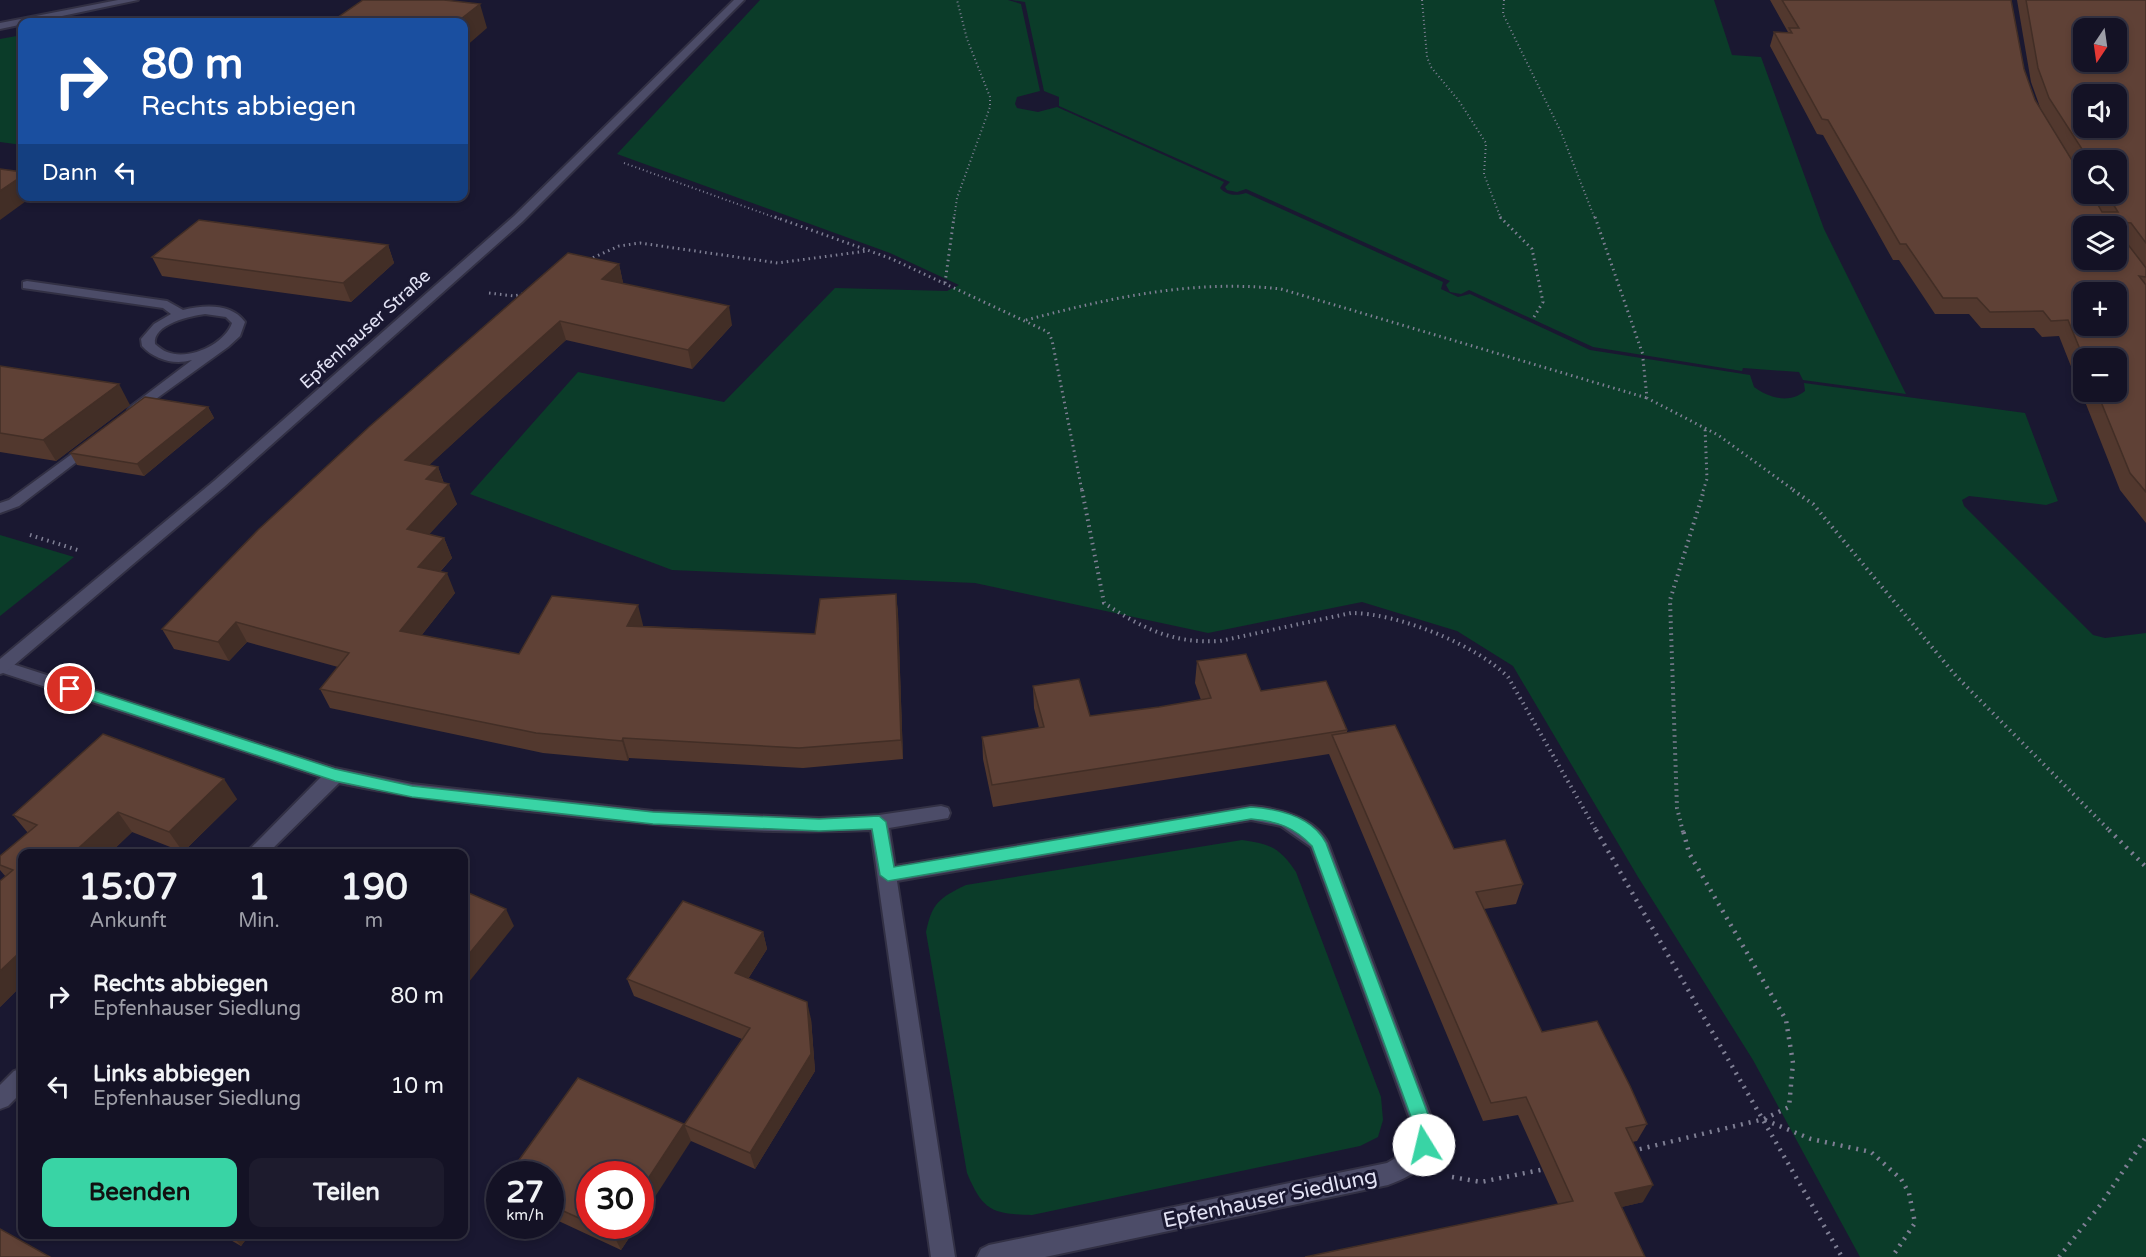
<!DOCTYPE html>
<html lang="de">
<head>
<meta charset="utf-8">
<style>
  body { margin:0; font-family:"Varela Round",sans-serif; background:#1d1b2d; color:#f1f3f6; height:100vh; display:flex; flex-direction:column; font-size:22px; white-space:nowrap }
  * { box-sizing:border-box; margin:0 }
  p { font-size:20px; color:#9d9ea7 }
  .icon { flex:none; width:33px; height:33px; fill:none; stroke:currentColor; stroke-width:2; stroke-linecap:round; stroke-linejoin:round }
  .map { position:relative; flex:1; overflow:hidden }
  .side { position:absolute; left:18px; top:849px; width:450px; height:390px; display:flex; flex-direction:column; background:#141225; border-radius:12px; box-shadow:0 3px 9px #0003,0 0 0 2px #333242 }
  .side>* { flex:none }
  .hud { position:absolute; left:18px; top:18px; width:450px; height:183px; border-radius:12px; box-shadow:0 3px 9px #0003,0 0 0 2px #333242; background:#1a4fa0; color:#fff; overflow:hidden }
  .needle { width:39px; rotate:193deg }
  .controls { position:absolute; left:2073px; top:18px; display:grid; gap:12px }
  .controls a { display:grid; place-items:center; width:54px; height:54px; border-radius:12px; background:#141225; box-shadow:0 3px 9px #0003,0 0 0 2px #333242; font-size:30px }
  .speed { position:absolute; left:486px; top:1161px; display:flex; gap:12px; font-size:30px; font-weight:700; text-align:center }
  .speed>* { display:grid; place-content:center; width:78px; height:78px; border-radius:50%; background:#141225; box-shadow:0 3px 9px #0003,0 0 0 2px #333242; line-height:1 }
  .speed small { font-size:15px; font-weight:400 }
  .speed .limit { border:9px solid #d22; background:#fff; color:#111 }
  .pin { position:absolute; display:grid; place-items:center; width:51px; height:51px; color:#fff; margin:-26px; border:3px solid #fff; border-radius:50%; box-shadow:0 2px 6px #0007 }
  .me { position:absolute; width:66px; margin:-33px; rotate:351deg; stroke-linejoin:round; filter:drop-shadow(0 0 4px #0008) }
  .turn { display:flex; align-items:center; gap:21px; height:126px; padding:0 24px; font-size:27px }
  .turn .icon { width:78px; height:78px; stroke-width:2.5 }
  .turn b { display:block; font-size:42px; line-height:51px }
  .then { display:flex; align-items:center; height:57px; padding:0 24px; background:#0003; gap:12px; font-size:22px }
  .eta { display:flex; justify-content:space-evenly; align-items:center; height:102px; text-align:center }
  .eta b { font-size:36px; font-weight:800; line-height:42px }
  .action { display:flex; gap:12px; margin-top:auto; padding:12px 24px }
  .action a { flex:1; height:69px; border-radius:12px; background:#39d4a5; color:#111; font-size:24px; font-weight:800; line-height:69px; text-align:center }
  .action a+a { background:#1d1b2d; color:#f1f3f6 }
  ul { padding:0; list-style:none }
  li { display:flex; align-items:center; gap:18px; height:90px; padding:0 24px }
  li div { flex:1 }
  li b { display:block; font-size:22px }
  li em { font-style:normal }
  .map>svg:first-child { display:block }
</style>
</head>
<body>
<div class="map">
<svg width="2146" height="1257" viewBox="0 0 2146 1257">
  <rect width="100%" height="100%" fill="#1a1831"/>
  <!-- green -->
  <g fill="#0b3c29">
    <path d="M760 0H1008L1021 4 1040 91 1017 97 1015 104 1017 108 1038 112 1057 107 1224 182 1220 188C1227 196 1237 196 1246 193L1443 282 1441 289 1458 297 1470 294 1590 350 1750 375 1754 387C1769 398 1789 404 1805 391L1804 383 2025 413 2058 501 2046 505 1969 496 1962 500 1964 506 2093 635 2105 638 2146 633V1257H1860L1753 1060 1638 877 1513 666 1457 631 1362 602 1208 633 975 583 672 570 470 494 578 372 724 402 835 288 947 291 959 285 890 253 617 154Z"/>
    <path d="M1012 0H1714L1732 55 1761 57 1824 229 1906 394 1803 380 1799 372 1743 368 1742 371 1593 347 1469 290 1461 294 1450 292 1446 285 1450 281 1246 189 1237 192 1227 190 1225 187 1230 182 1059 106V97L1044 91 1025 2Z"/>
    <path d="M22 35V145L0 142V39Z"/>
    <path d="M0 535 74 557 0 616Z"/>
    <path d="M1242 840C1270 844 1279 847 1296 872L1381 1097 1383 1120 1378 1137 1360 1146 1032 1215C992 1214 983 1211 967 1173L926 932C932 903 939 898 966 885Z"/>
  </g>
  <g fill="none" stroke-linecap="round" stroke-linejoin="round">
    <!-- minor casing -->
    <g stroke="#323044" stroke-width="4">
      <g id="minor">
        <path d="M118 0H138L0 29V23Z"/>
        <path d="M27 281 167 301 183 310C204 305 231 303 245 322L240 336 228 347 135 414 128 410 130 407 192 360C174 365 155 360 142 346L141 339 154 324 171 314 163 308 23 288V282ZM205 314 226 317 232 323C225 344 189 361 167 352 163 351 159 347 155 344 152 324 191 316 205 314Z"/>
        <path d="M91 440 98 444 96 447 19 506 0 513V503L9 500Z"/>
        <path d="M0 660 335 768 412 784 653 811 819 818 879 815 941 806 948 808 950 813 948 818 889 828 895 866 1251 806C1278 808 1315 817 1328 843L1434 1125C1435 1163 1421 1172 1388 1185L1045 1257H977L981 1249 989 1245 1387 1163 1409 1150 1412 1125 1311 847 1281 826 1251 820 897 881 955 1257H931L871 830C765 835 659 826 554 814 481 806 410 798 339 783L267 854H245L321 777 0 672Z"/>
        <path d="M22 1068V1092L8 1106 0 1109V1085L14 1071Z"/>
      </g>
    </g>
    <!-- secondary casing -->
    <g stroke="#323044" stroke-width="4">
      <path id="secondary" d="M734 0H744L522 222 224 487 6 672 0 674V659L214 481 514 216Z"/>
    </g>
    <!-- path-far3 -->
    <g stroke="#7f7f94" stroke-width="2" stroke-dasharray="1 3" stroke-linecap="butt">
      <path d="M1422 0 1427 57 1431 67 1459 101 1486 143 1484 174 1501 219"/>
      <path d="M1504 0 1503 14 1561 132 1595 219"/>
      <path d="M624 163 779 219"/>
      <path d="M954 219 957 198 990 107V97L967 39 957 0"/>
    </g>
    <!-- path-far2 -->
    <g stroke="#7f7f94" stroke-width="3" stroke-dasharray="1.5 4" stroke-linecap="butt">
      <path d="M775 217 892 259 1048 332 1052 340 1082 491"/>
      <path d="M1500 217 1532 249 1543 302 1534 317"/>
      <path d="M1595 217 1643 355"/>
      <path d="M588 260 619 246 640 243 778 263 866 251"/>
      <path d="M945 283 954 217"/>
      <path d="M489 293 514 296 523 294"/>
      <path d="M1026 320C1110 298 1193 279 1281 289L1647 398"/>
      <path d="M1643 359 1647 398 1718 435 1795 491"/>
      <path d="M1703 491 1707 479 1705 427"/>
    </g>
    <!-- path-far1 -->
    <g stroke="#7f7f94" stroke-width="4" stroke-dasharray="1.5 4.5" stroke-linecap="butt">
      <path d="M1082 490 1104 603C1142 628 1173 644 1220 641L1351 613C1397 613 1475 644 1508 677L1597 832"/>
      <path d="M1793 490 1813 504 1956 676 2111 832"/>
      <path d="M30 535 81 551"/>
      <path d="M1683 832 1677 808 1670 600 1704 490"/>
    </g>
    <!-- path -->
    <g stroke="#7f7f94" stroke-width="4.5" stroke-dasharray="2 6" stroke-linecap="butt">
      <path d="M1596 830 1842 1257"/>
      <path d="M2109 830 2146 867"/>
      <path d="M1765 1120 1811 1139 1871 1152 1901 1179 1909 1193 1915 1223 1892 1257"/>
      <path d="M1632 1151 1764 1119 1789 1107 1793 1063 1786 1020 1689 853 1683 830"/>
      <path d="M1452 1177 1481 1182 1545 1169"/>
      <path d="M2059 1257 2101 1204 2146 1137"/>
    </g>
    <!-- minor -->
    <use href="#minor" fill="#4c4c68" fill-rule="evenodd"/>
    <!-- secondary -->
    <use href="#secondary" fill="#4c4c68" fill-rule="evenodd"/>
  </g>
  <!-- wall -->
  <g fill="#52382e" fill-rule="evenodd">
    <path d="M1770 0H2011L2024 69 2035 100 2041 110 2031 82 2017 0H2146V523L2120 490 2059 336 2042 337 2034 328H1981L1969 314H1935L1899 260H1893L1823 135 1817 134 1770 46 1774 32H1788ZM2084 160H2116V194H2084ZM2084 358 2116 392H2084Z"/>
    <path d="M388 245 394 263 351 302 162 276 152 257Z"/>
    <path d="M619 264 623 283 622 284 732 325 692 369 566 340 429 465 438 467 444 483 457 504 429 534 444 538 452 558 440 572 455 593 421 636 519 654 643 625V626L815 634 896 594 898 614 903 759 803 768 629 758 628 761 543 753 330 708 320 689 338 667 247 642 229 661 174 649 162 629Z"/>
    <path d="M0 366 130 405 56 461 0 452Z"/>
    <path d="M208 407 214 418 144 476 77 465 70 453Z"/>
    <path d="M1197 661 1261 691 1347 730V732L1454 849 1523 884 1516 904 1484 909 1542 1032 1647 1124 1637 1141 1632 1142 1643 1202 1621 1207 1558 1204 1518 1115 1483 1121 1329 754 993 807 983 759 982 737 1039 728 1034 708 1033 686 1090 716 1159 707 1201 700 1195 683Z"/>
    <path d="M237 799 183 852 132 832 109 854H22V985L0 1007 6 877 0 870V856L28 833 13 815Z"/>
    <path d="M763 932 767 949 748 979 811 1019 815 1071 755 1169 691 1141 590 1174V1226H637L621 1250 550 1217V1174L684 1125 742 1039 634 996 627 979Z"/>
    <path d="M220 1234H250L241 1246Z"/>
  </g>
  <!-- shaded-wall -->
  <g fill="#422e26">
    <path d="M480 4 487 28 464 48V22H457Z"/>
    <path d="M22 176V196H33L0 220V191Z"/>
    <path d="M388 245 394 263 351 302 343 283Z"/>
    <path d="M619 264 623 283 607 298 602 279Z"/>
    <path d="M729 306 732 325 692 369 688 350Z"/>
    <path d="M560 321 566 340 413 480 405 460Z"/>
    <path d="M119 384 130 405 56 461 43 440Z"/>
    <path d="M208 407 214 418 144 476 137 464Z"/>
    <path d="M438 467 445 487 426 479Z"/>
    <path d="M449 484 457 504 416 549 407 529Z"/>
    <path d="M444 538 452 558 426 587 418 567Z"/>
    <path d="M447 573 455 593 409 651 400 631Z"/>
    <path d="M896 594 898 614 903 759 901 740Z"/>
    <path d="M638 605 643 625 633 646 627 626Z"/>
    <path d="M236 622 247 642 229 661 218 642Z"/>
    <path d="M623 738 629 758 628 761 622 741Z"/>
    <path d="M224 779 237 799 183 852 169 832Z"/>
    <path d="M118 812 132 832 109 854H72Z"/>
    <path d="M506 909 514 926 464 988V960Z"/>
    <path d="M763 932 767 949 740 991 735 973Z"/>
    <path d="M17 955 22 962V985L0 1007V971Z"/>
    <path d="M807 1002 811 1019 815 1071 755 1169 750 1153Z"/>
    <path d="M684 1124 691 1141 640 1220V1191Z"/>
    <path d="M1653 1185 1643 1202 1605 1211 1615 1193Z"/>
    <path d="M618 1226H637L621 1250 613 1234Z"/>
    <path d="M231 1234H250L241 1246Z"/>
  </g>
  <!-- building -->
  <g fill="#5f4136" stroke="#422e26" stroke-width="1.5" fill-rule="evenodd">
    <path d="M363 0H444L480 4 457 22H331Z"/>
    <path d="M1782 0H2011L2024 69 2035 100 2084 180V194H2092L2102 212H2118L2107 194H2116V160H2089L2049 98 2038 68 2026 0H2146V243L2131 223 2123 222V238L2146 268V277L2139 276 2146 285V492L2130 473 2097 392H2116V358L2084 359 2068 320 2051 321 2043 311 1990 312 1977 298H1943L1906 244H1900L1828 120 1822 119 1774 32 1792 33 1789 28H1799ZM2084 28H2116V62H2084ZM2084 94H2116V128H2084ZM2084 226H2116V260H2084ZM2084 292H2116V326H2084Z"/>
    <path d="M0 169 22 172V176L0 191Z"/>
    <path d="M199 220 388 245 343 283 152 257Z"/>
    <path d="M568 253 619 264 602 279 729 306 688 350 560 321 405 460 438 467 426 479 449 484 407 529 444 538 418 567 447 573 400 631 519 654 552 596 638 605 627 626 815 634 820 599 896 594 901 740 799 748 623 738 622 741 536 733 320 689 349 653 236 622 218 642 162 629 258 530 369 427Z"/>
    <path d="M0 366 119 384 43 440 0 433Z"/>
    <path d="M145 397 208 407 137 464 70 453Z"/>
    <path d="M1246 654 1261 691 1326 681 1347 730 992 785 982 737 1044 727 1033 686 1079 679 1090 716 1159 707 1211 698 1197 661Z"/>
    <path d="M1395 725 1454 849 1505 840 1523 884 1476 892 1542 1032 1597 1021 1630 1086 1647 1124 1626 1128 1653 1185 1615 1193 1645 1257H1305L1573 1201 1526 1097 1491 1103 1332 735Z"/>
    <path d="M103 734 224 779 169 832 118 812 72 854H22V958L17 955 0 971V881L13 870 0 865V856L37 825 13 815Z"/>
    <path d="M464 891 506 909 464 960Z"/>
    <path d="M683 901 763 932 735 973 807 1002 811 1054 750 1153 684 1125 750 1028 627 979Z"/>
    <path d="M578 1078 684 1124 640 1191V1174H590V1223L550 1205V1174H509Z"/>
    <path d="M595 1226H618L613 1234Z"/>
    <path d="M0 1229 50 1257H0Z"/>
  </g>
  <!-- route -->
  <path fill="#39d4a5" stroke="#258a6b" stroke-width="1.5" d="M70 683 335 769 412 786 653 812 819 819 879 816 886 822 894 867 1251 807C1279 809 1312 816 1326 843L1432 1125 1433 1145 1430 1151 1424 1154 1417 1151 1414 1125 1312 846C1294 827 1277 821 1251 819L888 881 880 875 872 829 819 831 653 824 412 797 335 781 65 692V685Z"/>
  <g text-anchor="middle" stroke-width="6" stroke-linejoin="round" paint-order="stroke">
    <!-- street labels -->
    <g font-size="18" fill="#e2e2f4" stroke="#1a1831">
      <text transform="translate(365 329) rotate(-42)" y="6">Epfenhauser Straße</text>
    </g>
    <!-- near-street labels -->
    <g font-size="21" fill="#e2e2f4" stroke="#1a1831">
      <text transform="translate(1270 1198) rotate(-12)" y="7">Epfenhauser Siedlung</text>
    </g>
  </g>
</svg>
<div class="controls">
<a><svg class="needle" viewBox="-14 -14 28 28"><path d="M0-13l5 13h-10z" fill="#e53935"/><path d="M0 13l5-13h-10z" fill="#9d9ea7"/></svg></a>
<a><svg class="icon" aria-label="sound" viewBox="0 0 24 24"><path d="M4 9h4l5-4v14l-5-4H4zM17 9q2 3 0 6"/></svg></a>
<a><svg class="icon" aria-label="search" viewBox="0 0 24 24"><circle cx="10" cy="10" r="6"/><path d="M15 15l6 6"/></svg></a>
<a><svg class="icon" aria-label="layers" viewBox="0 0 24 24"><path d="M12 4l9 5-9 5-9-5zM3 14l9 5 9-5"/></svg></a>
<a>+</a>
<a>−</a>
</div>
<div class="speed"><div>27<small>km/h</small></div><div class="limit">30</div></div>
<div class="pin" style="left:70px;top:689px;background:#d93025"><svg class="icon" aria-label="arrive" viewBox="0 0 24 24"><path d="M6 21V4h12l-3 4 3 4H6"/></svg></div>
<svg class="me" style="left:1424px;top:1145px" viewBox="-20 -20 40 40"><circle r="19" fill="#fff"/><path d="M0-13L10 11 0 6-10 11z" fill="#39d4a5"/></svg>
<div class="hud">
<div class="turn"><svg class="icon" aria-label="right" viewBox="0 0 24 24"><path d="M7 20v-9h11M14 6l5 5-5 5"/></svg><div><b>80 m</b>Rechts abbiegen</div></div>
<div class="then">Dann<svg class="icon" aria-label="left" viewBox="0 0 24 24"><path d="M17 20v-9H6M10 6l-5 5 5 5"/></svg></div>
</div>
<section class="side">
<div class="eta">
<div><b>15:07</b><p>Ankunft</p></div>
<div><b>1</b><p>Min.</p></div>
<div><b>190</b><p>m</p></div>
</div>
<ul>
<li><svg class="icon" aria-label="right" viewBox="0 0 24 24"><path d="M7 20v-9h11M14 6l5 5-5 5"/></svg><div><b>Rechts abbiegen</b><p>Epfenhauser Siedlung</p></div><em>80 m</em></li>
<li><svg class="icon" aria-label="left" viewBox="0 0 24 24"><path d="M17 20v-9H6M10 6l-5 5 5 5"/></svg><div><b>Links abbiegen</b><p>Epfenhauser Siedlung</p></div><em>10 m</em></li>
</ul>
<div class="action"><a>Beenden</a><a>Teilen</a></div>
</section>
</div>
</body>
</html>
